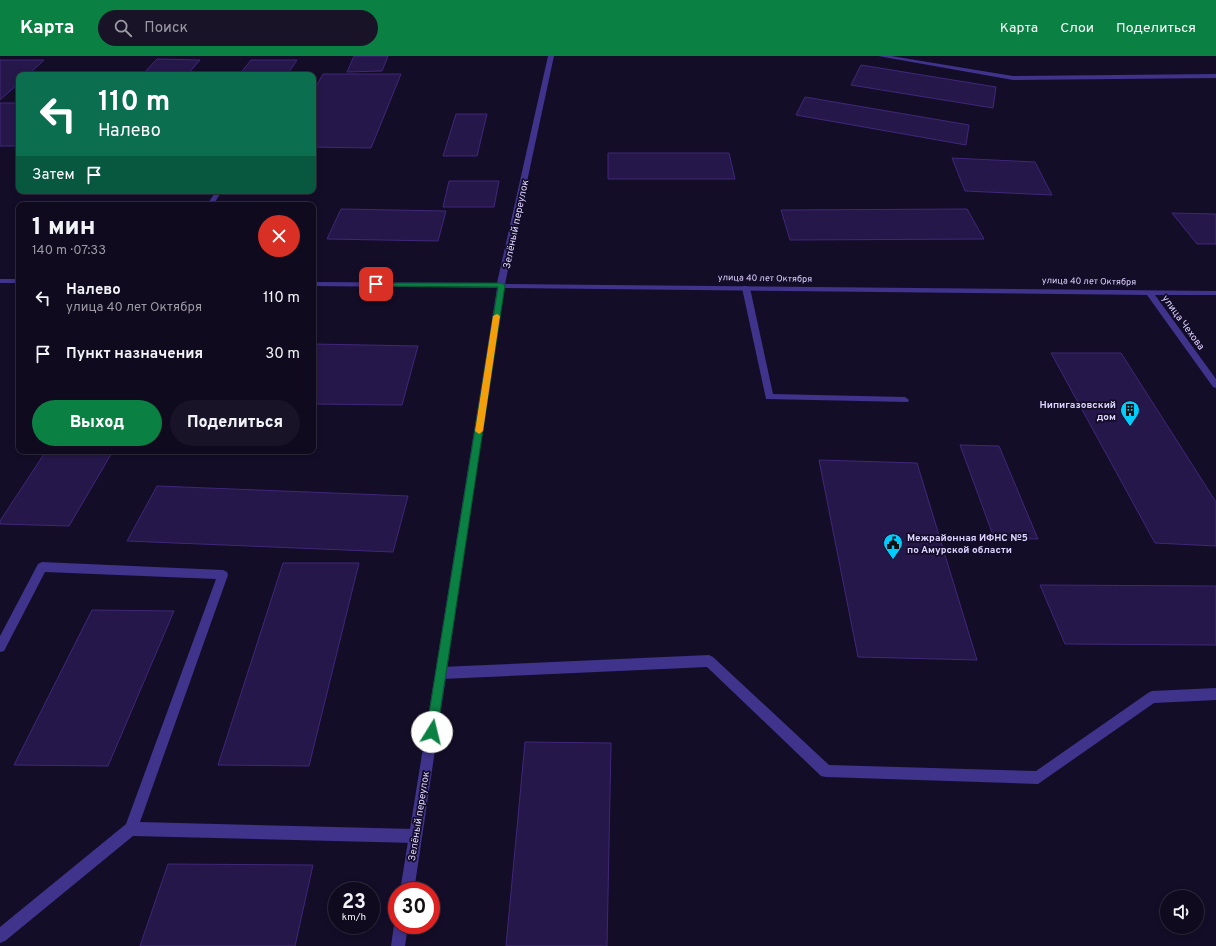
<!DOCTYPE html>
<html lang="ru">
<head>
<meta charset="utf-8">
<style>
  body { margin:0; font-family:Overpass,sans-serif; background:#181327; color:#f1f3f6; height:100vh; display:flex; flex-direction:column; font-size:15px; white-space:nowrap }
  * { box-sizing:border-box; margin:0 }
  p { font-size:13px; color:#9b9aa4 }
  .icon { flex:none; width:22px; height:22px; fill:none; stroke:currentColor; stroke-width:2; stroke-linecap:round; stroke-linejoin:round }
  .map { position:relative; flex:1; overflow:hidden }
  .side { position:absolute; left:16px; top:146px; width:300px; height:252px; display:flex; flex-direction:column; background:#0f0a1e; border-radius:8px; box-shadow:0 2px 6px #0003,0 0 0 1px #2f2b3c }
  .side>* { flex:none }
  .guide { position:absolute; left:16px; top:16px; width:300px; height:122px; border-radius:8px; box-shadow:0 2px 6px #0003,0 0 0 1px #2f2b3c; background:#0b6e4f; color:#fff; overflow:hidden }
  .controls { position:absolute; left:1160px; top:834px; display:grid; gap:8px }
  .controls a { display:grid; place-items:center; width:44px; height:44px; border-radius:50%; background:#0f0a1e; box-shadow:0 2px 6px #0003,0 0 0 1px #2f2b3c; font-size:20px }
  .speed { position:absolute; left:328px; top:826px; display:flex; gap:8px; font-size:20px; font-weight:700; text-align:center }
  .speed>* { display:grid; place-content:center; width:52px; height:52px; border-radius:50%; background:#0f0a1e; box-shadow:0 2px 6px #0003,0 0 0 1px #2f2b3c; line-height:1 }
  .speed small { font-size:10px; font-weight:400 }
  .speed .limit { border:6px solid #d22; background:#fff; color:#111 }
  .pin { position:absolute; display:grid; place-items:center; width:34px; height:34px; color:#fff; margin:-17px; border-radius:8px; box-shadow:0 2px 6px #0006 }
  .me { position:absolute; width:44px; margin:-22px; rotate:9deg; stroke-linejoin:round; filter:drop-shadow(0 0 3px #0008) }
  .turn { display:flex; align-items:center; gap:14px; height:84px; padding:0 16px; font-size:18px }
  .turn .icon { width:52px; height:52px; stroke-width:2.5 }
  .turn b { display:block; font-size:28px; line-height:34px }
  .then { display:flex; align-items:center; height:38px; padding:0 16px; background:#0003; gap:8px; font-size:15px }
  .round { display:grid; place-items:center; flex:none; width:42px; height:42px; border-radius:21px; background:#181327 }
  .headline { display:flex; align-items:center; justify-content:space-between; height:68px; padding:0 16px }
  h1 { font-size:24px; font-weight:800; line-height:30px }
  .button { display:flex; gap:8px; margin-top:auto; padding:8px 16px }
  .button a { flex:1; height:46px; border-radius:24px; background:#0b8043; color:#fff; font-size:16px; font-weight:800; line-height:46px; text-align:center }
  .button a+a { background:#181327; color:#f1f3f6 }
  ul { padding:0; list-style:none }
  li { display:flex; align-items:center; gap:12px; height:56px; padding:0 16px }
  li div { flex:1 }
  li b { display:block; font-size:15px }
  li em { font-style:normal }
  header { display:flex; align-items:center; gap:24px; box-sizing:border-box; height:56px; padding:0 20px; background:#0b8043; color:#fff }
  header strong { font-size:19px }
  nav { display:flex; gap:22px; margin-inline-start:auto; font-size:14px }
  .search { width:280px; height:36px; background:#181327; display:flex; align-items:center; gap:10px; box-sizing:border-box; padding:0 14px; border-radius:22px; color:#9b9aa4; font-size:15px }
  .map>svg:first-child { display:block }
</style>
</head>
<body>
<header>
<strong>Карта</strong>
<div class="search"><svg class="icon" aria-label="search" viewBox="0 0 24 24"><circle cx="10" cy="10" r="6"/><path d="M15 15l6 6"/></svg>Поиск</div>
<nav><a>Карта</a><a>Слои</a><a>Поделиться</a></nav>
</header>
<div class="map">
<svg width="1216" height="890" viewBox="0 0 1216 890">
  <rect width="100%" height="100%" fill="#140d28"/>
  <!-- building -->
  <g fill="#26174a" stroke="#3f2779">
    <path d="M354 0H388L382 15 347 16Z"/>
    <path d="M157 3 200 4 187 19H142Z"/>
    <path d="M0 4H44L28 19H19V27L0 44Z"/>
    <path d="M251 4H297L287 19H239Z"/>
    <path d="M861 9 996 31 993 52 851 29Z"/>
    <path d="M323 18H401L371 92 313 91V36Z"/>
    <path d="M805 41 969 69 966 89 796 59Z"/>
    <rect x="0" y="47" width="19" height="43"/>
    <path d="M456 58H487L477 100H443Z"/>
    <path d="M608 97H729L735 123H608Z"/>
    <path d="M952 102 1035 106 1052 139 965 135Z"/>
    <path d="M449 125H499L494 151H443Z"/>
    <path d="M341 153 446 155 438 185 327 183Z"/>
    <path d="M967 153 984 183 790 184 781 154Z"/>
    <path d="M1172 157 1216 158V188H1197Z"/>
    <path d="M313 288 418 290 402 349 313 348Z"/>
    <path d="M1051 297H1121L1216 446V490L1155 487Z"/>
    <path d="M960 389 999 390 1038 483 994 482Z"/>
    <path d="M46 395H113L69 470 0 468V465Z"/>
    <path d="M819 404 917 407 977 604 858 601Z"/>
    <path d="M157 430 408 440 393 496 127 485Z"/>
    <path d="M283 507H359L309 710 218 709Z"/>
    <path d="M1040 529 1216 530V589L1065 588Z"/>
    <path d="M92 554 174 555 108 710 14 709Z"/>
    <path d="M525 686 611 687 607 890H506Z"/>
    <path d="M168 808 313 809 295 890H140Z"/>
  </g>
  <g fill="none" stroke-linecap="round" stroke-linejoin="round">
    <!-- lane -->
    <g fill="#3f338b" fill-rule="evenodd">
      <path d="M878 0H891L1013 20 1216 18V22L1013 24Z"/>
      <path d="M216 135H222L213 149H207Z"/>
      <path d="M743 230H746L750 232 773 338 905 341 909 344 908 346 766 343 742 232Z"/>
      <path d="M42 506 223 514 227 516 228 519 140 766 415 773 420 775 422 780 420 785 415 787 133 780 5 885 0 887V871L126 768 216 523 45 516 4 595 0 596V580L38 508Z"/>
      <path d="M709 599 713 601 829 709 1036 715 1148 637 1152 635 1216 632V644L1154 647 1038 728 826 721 821 720 707 611 441 623 437 621 435 617 437 613 441 611Z"/>
    </g>
    <!-- street -->
    <g fill="#3f338b" fill-rule="evenodd">
      <path d="M548 0H554L505 228 1216 235V239H1155L1216 323V332L1213 331 1147 239 504 232 414 835H400L497 232 313 230V226L497 227Z"/>
      <rect x="0" y="223" width="19" height="4"/>
      <path d="M397 863V869H408L405 890H391L394 869Z"/>
    </g>
  </g>
  <!-- route -->
  <path fill="#0b8043" stroke="#07532c" d="M373 227H501L505 229 437 676 436 681 432 682 428 681 426 676 498 231 376 230 372 228Z"/>
  <!-- slow -->
  <path fill="#f59e0b" d="M497 258 500 260 483 375 479 378 475 375 493 260Z"/>
  <!-- icons -->
  <defs>
    <g id="building-pin" transform="scale(1)"><path d="M0 17L-7.5 6A9.5 9.5 0 1 1 7.5 6Z" fill="#00ccfe" stroke="#140d28"/><path d="M-4-6H4V6H1V3H-1V6H-4ZM-2.5-4.3h1.7v1.8h-1.7ZM.8-4.3h1.7v1.8H.8ZM-2.5-1h1.7V.8h-1.7ZM.8-1h1.7V.8H.8Z" fill="#111"/></g>
    <g id="civic-pin" transform="scale(1)"><path d="M0 17L-7.5 6A9.5 9.5 0 1 1 7.5 6Z" fill="#00ccfe" stroke="#140d28"/><path d="M-.6-6.5H3V-4.5H.6V-3L4-1V1h2V6H-6V1h2V-1L-.6-3ZM-1.2 2.5V6h2.4V2.5Z" fill="#111"/></g>
  </defs>
  <g fill-rule="evenodd">
    <use href="#building-pin" x="1130" y="354"/>
    <use href="#civic-pin" x="893" y="487"/>
  </g>
  <g text-anchor="middle" stroke-width="3.5" stroke-linejoin="round" paint-order="stroke">
    <!-- far-street labels -->
    <g font-size="9" fill="#ddd3ff" stroke="#140d28">
      <text transform="translate(765 222) rotate(1)" y="3">улица 40 лет Октября</text>
      <text transform="translate(1089 225) rotate(1)" y="3">улица 40 лет Октября</text>
    </g>
    <!-- street labels -->
    <g font-size="10" fill="#ddd3ff" stroke="#140d28">
      <text transform="translate(515 168) rotate(-78)" y="4">Зелёный переулок</text>
      <text transform="translate(1184 266) rotate(54)" y="4">улица Чехова</text>
      <text transform="translate(418 760) rotate(-81)" y="4">Зелёный переулок</text>
    </g>
    <!-- poi labels -->
    <g font-size="10" font-weight="bold" fill="#ddd3ff" stroke="#140d28" text-anchor="end">
      <text x="1116" y="352">Нипигазовский<tspan x="1116" dy="12">дом</tspan></text>
      <text x="907" y="485" text-anchor="start">Межрайонная ИФНС №5<tspan x="907" dy="12">по Амурской области</tspan></text>
    </g>
  </g>
</svg>
<div class="controls">
<a><svg class="icon" aria-label="sound" viewBox="0 0 24 24"><path d="M4 9h4l5-4v14l-5-4H4zM17 9q2 3 0 6"/></svg></a>
</div>
<div class="speed"><div>23<small>km/h</small></div><div class="limit">30</div></div>
<div class="pin" style="left:376px;top:228px;background:#d93025"><svg class="icon" aria-label="arrive" viewBox="0 0 24 24"><path d="M6 21V4h12l-3 4 3 4H6"/></svg></div>
<svg class="me" style="left:432px;top:676px" viewBox="-20 -20 40 40"><circle r="19" fill="#fff"/><path d="M0-13L10 11 0 6-10 11z" fill="#0b8043"/></svg>
<div class="guide">
<div class="turn"><svg class="icon" aria-label="left" viewBox="0 0 24 24"><path d="M17 20v-9H6M10 6l-5 5 5 5"/></svg><div><b>110 m</b>Налево</div></div>
<div class="then">Затем<svg class="icon" aria-label="arrive" viewBox="0 0 24 24"><path d="M6 21V4h12l-3 4 3 4H6"/></svg></div>
</div>
<section class="side">
<div class="headline"><div><h1>1 мин</h1><p>140 m · 07:33</p></div><a class="round" style="background:#d93025;color:#fff"><svg class="icon" aria-label="close" viewBox="0 0 24 24"><path d="M6 6l12 12M18 6L6 18"/></svg></a></div>
<ul>
<li><svg class="icon" aria-label="left" viewBox="0 0 24 24"><path d="M17 20v-9H6M10 6l-5 5 5 5"/></svg><div><b>Налево</b><p>улица 40 лет Октября</p></div><em>110 m</em></li>
<li><svg class="icon" aria-label="arrive" viewBox="0 0 24 24"><path d="M6 21V4h12l-3 4 3 4H6"/></svg><div><b>Пункт назначения</b></div><em>30 m</em></li>
</ul>
<div class="button"><a>Выход</a><a>Поделиться</a></div>
</section>
</div>
</body>
</html>
